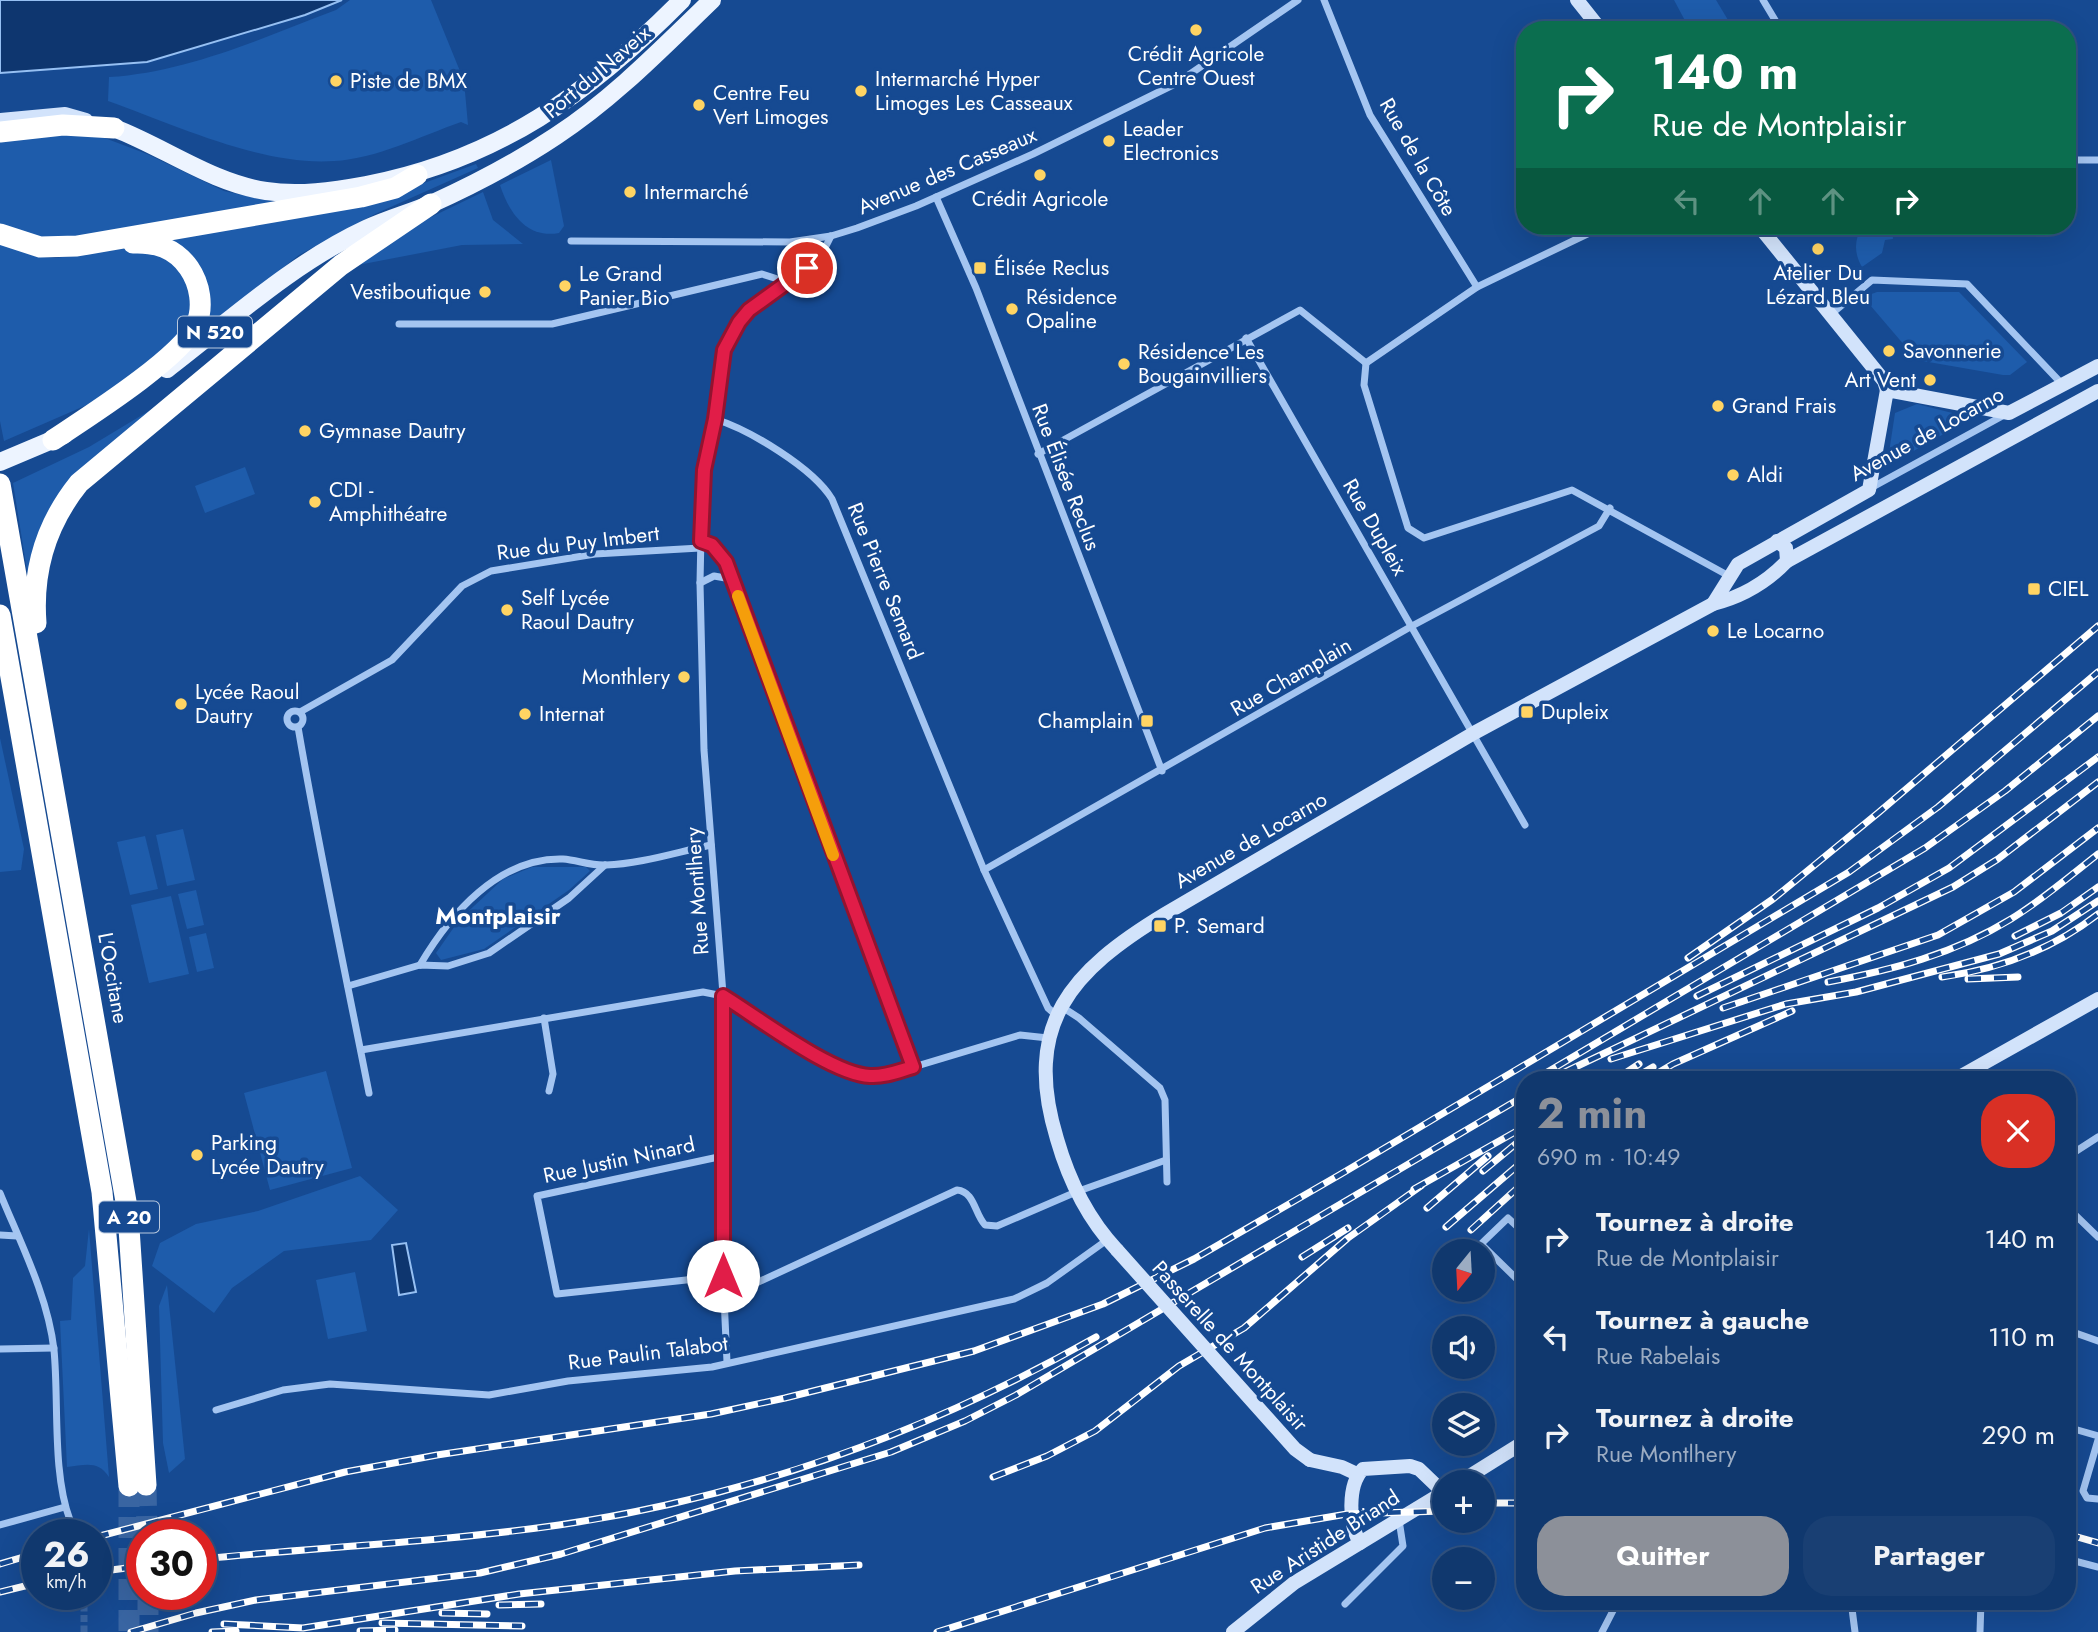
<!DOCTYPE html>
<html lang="fr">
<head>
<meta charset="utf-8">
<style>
  body { margin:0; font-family:Jost,sans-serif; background:#193f73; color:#f1f3f6; height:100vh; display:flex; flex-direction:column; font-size:26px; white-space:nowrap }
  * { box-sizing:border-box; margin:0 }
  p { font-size:23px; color:#9cacc2 }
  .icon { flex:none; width:38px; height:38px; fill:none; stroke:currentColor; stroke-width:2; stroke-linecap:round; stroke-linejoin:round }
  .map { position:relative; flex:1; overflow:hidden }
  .drawer { position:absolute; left:1516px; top:1071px; width:560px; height:539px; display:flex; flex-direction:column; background:#10386e; border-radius:28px; box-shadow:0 7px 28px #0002,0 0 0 2px #305281 }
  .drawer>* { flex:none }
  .banner { position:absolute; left:1516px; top:21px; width:560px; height:214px; border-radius:28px; box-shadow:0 7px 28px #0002,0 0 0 2px #305281; background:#0b6e4f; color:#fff; overflow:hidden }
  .needle { width:46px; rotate:198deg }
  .buttons { position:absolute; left:1432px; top:1239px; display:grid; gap:14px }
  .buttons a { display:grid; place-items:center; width:63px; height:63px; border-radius:50%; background:#10386e; box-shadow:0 7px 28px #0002,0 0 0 2px #305281; font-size:35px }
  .speed { position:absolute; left:21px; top:1519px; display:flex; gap:14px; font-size:35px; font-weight:700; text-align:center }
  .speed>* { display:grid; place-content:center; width:91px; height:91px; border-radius:50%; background:#10386e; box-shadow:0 7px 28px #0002,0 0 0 2px #305281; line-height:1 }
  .speed small { font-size:18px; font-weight:400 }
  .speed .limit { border:10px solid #d22; background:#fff; color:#111 }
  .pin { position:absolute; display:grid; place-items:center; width:60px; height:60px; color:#fff; margin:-30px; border:4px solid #fff; border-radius:50%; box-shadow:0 2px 7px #0007 }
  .me { position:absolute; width:77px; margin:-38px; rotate:0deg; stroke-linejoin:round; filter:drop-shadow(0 0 5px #0008) }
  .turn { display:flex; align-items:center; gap:24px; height:147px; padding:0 21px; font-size:32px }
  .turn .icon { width:91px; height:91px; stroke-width:2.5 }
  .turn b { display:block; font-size:49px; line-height:60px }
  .lanes { display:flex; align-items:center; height:66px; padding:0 21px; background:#0003; justify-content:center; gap:35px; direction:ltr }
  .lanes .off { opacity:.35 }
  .round { display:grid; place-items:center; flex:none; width:74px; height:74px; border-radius:28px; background:#193f73 }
  .headline { display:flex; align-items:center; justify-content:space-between; height:119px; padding:0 21px }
  h1 { font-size:42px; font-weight:700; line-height:52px; color:#8c9099 }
  .cta { display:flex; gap:14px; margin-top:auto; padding:14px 21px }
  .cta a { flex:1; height:80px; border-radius:28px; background:#8c9099; color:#fff; font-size:28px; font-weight:700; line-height:80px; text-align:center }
  .cta a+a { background:#193f73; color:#f1f3f6 }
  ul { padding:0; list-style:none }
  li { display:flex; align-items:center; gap:21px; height:98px; padding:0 21px }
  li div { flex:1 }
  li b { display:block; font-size:26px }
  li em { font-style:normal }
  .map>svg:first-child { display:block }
</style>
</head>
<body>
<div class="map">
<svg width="2098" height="1632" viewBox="0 0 2098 1632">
  <rect width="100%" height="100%" fill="#164a92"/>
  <!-- green -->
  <g fill="#1e5cab">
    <path d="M350 0H431L464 81 468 125 461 122C421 136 376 159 334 161 261 166 176 125 108 101L109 77C188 72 262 38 336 10Z"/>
    <path d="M1674 0H1716L1734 30H1690Z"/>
    <path d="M40 131 102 137 147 154 224 191 274 202 87 237 43 239 0 224V140Z"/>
    <path d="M551 160 564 226 559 233C527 239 509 213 500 185Z"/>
    <path d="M476 164 478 168 375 214 299 255 207 328C211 283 209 260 166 237L405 190Z"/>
    <path d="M483 192 493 220 523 244 462 245 358 265 425 220Z"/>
    <path d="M1862 226H1892L1893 239 1885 240 1882 253 1862 267C1854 253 1854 241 1862 226Z"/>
    <path d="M0 241 34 256 55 258 135 247 178 262 195 308 172 346 89 404 4 441 0 421Z"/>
    <path d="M1877 292H1959L2027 362 2010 375H2003L1917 360 1870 305 1866 296Z"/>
    <path d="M1917 404 1972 418 1887 466 1895 413Z"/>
    <path d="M157 406 90 466 28 577 13 483 89 447Z"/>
    <path d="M245 467 255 494 205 513 195 486Z"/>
    <path d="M0 738 24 849 21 870 0 872Z"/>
    <path d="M183 829 195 880 167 886 156 835Z"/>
    <path d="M145 836 158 889 130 895 117 842Z"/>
    <path d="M532 867H586L590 871 569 890 484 949 441 960 436 953 459 920 503 879Z"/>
    <path d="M196 890 204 925 187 929 178 894Z"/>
    <path d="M171 896 189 974 149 983 131 905Z"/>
    <path d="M206 933 214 968 197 972 189 937Z"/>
    <path d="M326 1071 352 1168 270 1190 244 1093Z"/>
    <path d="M360 1176 398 1210 371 1240 284 1251 232 1288 214 1313 152 1266 160 1243 196 1224 258 1211Z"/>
    <path d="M89 1229 109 1477C98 1460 85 1465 67 1467L60 1321 71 1320 73 1278 85 1266Z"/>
    <path d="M355 1272 367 1331 328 1339 316 1280Z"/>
    <path d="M167 1285 185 1459 169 1473 163 1443 159 1306Z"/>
  </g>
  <!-- water -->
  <g fill="#0e366f" stroke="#96c0f3" stroke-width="2">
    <path d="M0 0H342L305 15 147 62 0 73Z"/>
    <path d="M406 1243 416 1292 399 1295 392 1245Z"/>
  </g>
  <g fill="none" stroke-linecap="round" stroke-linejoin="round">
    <!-- street-tunnel -->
    <g stroke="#3965a2" stroke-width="7" stroke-dasharray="7 3.5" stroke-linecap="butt">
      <path d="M70 1520 72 1535"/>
      <path d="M84 1594V1632"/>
    </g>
    <!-- highway-tunnel -->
    <g stroke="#3965a2" stroke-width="21" stroke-dasharray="21 10" stroke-linecap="butt">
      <path d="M146 1485 147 1535"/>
      <path d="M129 1486V1632"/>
      <path d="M148 1594V1632"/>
    </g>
    <!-- street -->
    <g stroke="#a4c5f1" stroke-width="7">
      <path d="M1324 0 1370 115 1477 287"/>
      <path d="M1763 0 1781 30"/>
      <path d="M2067 160H2098"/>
      <path d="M936 197 976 288 1162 771"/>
      <path d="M571 241 790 242 831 236 857 228 916 206 1033 154 1177 83 1298 0"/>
      <path d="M1830 315 1872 280 1967 284 2062 384"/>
      <path d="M399 324H552L762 274 787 282"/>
      <path d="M1246 338 1525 825"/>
      <path d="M1366 363 1364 385 1408 528 1424 538 1572 490 1729 576"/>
      <path d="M1366 363 1477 287 1604 226"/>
      <path d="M715 419C750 430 813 468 832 499L984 870 1048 1008 1056 1015"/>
      <path d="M1038 454 1300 310 1366 363"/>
      <path d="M1869 489 2006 414"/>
      <path d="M700 541 721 553 726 562 913 1067"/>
      <path d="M700 583 714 576 731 579"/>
      <circle cx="295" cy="719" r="8"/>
      <path d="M300 712 392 660 462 586 491 571 595 554 700 548"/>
      <path d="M298 727C319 850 345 971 369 1093"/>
      <path d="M984 870 1412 626 1599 526 1610 508"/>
      <path d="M420 965C450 914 499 857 563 859 577 860 592 866 606 865 640 864 677 852 711 845"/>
      <path d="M348 986 420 965 448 966 489 953 569 898 605 865"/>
      <path d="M1062 1007 1079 1018 1160 1088 1165 1100 1167 1182"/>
      <path d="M544 1018 553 1074 549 1091"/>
      <path d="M361 1050 703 992 723 996 834 1065 857 1075H887L1020 1035 1048 1038"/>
      <path d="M2067 1157 2098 1137"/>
      <path d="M0 1193C20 1242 48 1296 54 1350 59 1401 52 1473 70 1520"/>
      <path d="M2067 1207 2098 1237"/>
      <path d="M1524 1233 1508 1218 1481 1244 1524 1286"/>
      <path d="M0 1235 17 1236"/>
      <path d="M723 1276 557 1294 537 1196 723 1156"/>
      <path d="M724 1298 957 1190C975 1192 974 1213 985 1225L997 1226 1076 1192 1166 1160"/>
      <path d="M2067 1330 2098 1341"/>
      <path d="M0 1349 54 1348"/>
      <path d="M727 1362 723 1276 724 1007 704 750 700 583 702 488 724 350 739 322 807 268 823 252 831 236"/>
      <path d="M216 1410 283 1390 330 1384 489 1395 568 1381 712 1367 1014 1299 1047 1283 1107 1240"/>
      <path d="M2067 1427 2098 1436"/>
      <path d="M2098 1440 2083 1491 2087 1498 2098 1499"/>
      <path d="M0 1525 65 1507"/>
      <path d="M2067 1559 2098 1567"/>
      <path d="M1851 1601 1855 1632"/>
      <path d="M1345 1604 1403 1546 1399 1520"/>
      <path d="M1602 1632 1618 1601"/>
      <path d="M1980 1632 1981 1601"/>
    </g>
    <!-- secondary -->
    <g stroke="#d2e3fb" stroke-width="14">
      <path d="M1577 0 1601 30"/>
      <path d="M0 120 65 114 86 120"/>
      <path d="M1759 226 1884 381 1887 390"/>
      <path d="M1787 561 2098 391"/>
      <path d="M1713 604 1738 564 1869 490 1887 390 2009 413 2098 366"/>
      <path d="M1954 1080 2098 999"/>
      <path d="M1117 1250C1087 1218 1069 1181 1057 1139 1022 1024 1071 971 1165 914L1474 733 1713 604C1741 597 1767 582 1787 561L1786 548 1777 541"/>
      <path d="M1310 1460 1342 1467 1357 1474"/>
      <path d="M1460 1482 1524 1442"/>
      <path d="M1360 1543C1349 1525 1347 1485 1363 1469L1410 1466 1419 1469 1443 1492"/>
      <path d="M1233 1632 1294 1583 1444 1492"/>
    </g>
    <!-- primary -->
    <g stroke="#edf4ff" stroke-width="18">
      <path d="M114 128C164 147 212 183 266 191 299 196 333 191 366 185 497 160 590 93 682 0"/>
      <path d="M167 369C231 320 293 263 366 229 387 219 410 213 431 204 473 185 517 162 556 136 614 98 662 48 712 0"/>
      <path d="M0 462 64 435"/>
    </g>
    <!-- highway -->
    <g stroke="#fff" stroke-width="21">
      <path d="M0 132 63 125 114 128"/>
      <path d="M0 234 40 247 77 246 361 197 395 188 417 175"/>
      <path d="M53 440C86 418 181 358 196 325 204 307 200 284 189 268 175 248 156 242 133 243"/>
      <path d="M0 484 128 1213 146 1485"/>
      <path d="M0 615 102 1192 129 1486"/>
      <path d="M36 623C32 571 46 524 79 483L341 265 431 204"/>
    </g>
    <!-- rail casing -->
    <g stroke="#fff" stroke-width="7">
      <g id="rail">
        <path d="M2015 936 2061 913 2098 887"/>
        <path d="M1688 958 1773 899 1878 813 2098 626"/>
        <path d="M1942 977C1999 969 2053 949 2098 914"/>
        <path d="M1968 979 2018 977"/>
        <path d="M1828 982C1892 970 1954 954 2011 919 2042 900 2070 876 2098 854"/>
        <path d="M1697 996 1878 908 1949 868 2098 757"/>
        <path d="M1723 1008 1938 935 2014 892 2098 828"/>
        <path d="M1611 1059 1786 1004 1856 992 1999 954 2052 931 2098 901"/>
        <path d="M1565 1072 1953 887 1998 859 2098 782"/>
        <path d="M1534 1080 1925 848 2005 791 2098 716"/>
        <path d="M1615 1080 1639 1064"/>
        <path d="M1631 1080 1653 1067"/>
        <path d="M1646 1080 1673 1064 1792 1011"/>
        <path d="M1483 1171 1524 1137"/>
        <path d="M1414 1189 1524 1127"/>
        <path d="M1427 1208 1488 1156"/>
        <path d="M1446 1227 1524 1160"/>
        <path d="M1471 1230 1524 1182"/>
        <path d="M1302 1257 1348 1228"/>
        <path d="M993 1477 1047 1456 1095 1431 1179 1366 1244 1328 1348 1238 1421 1186"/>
        <path d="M1482 1503H1524"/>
        <path d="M2067 1534 2098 1543"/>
        <path d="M96 1537 345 1472 437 1455 711 1414 785 1398 974 1351 1103 1304 1194 1259 1341 1174 1849 872 1938 807 2098 672"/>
        <path d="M201 1559C321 1547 440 1542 559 1525 748 1497 930 1431 1096 1337"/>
        <path d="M0 1564 37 1553"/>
        <path d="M96 1572 142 1566"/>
        <path d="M0 1592 37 1583"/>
        <path d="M499 1605 541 1604"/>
        <path d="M442 1613 487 1614"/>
        <path d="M382 1623 522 1626"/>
        <path d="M224 1624 303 1628 519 1594 735 1571 859 1565"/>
        <path d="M360 1631 395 1630"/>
        <path d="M131 1632 196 1613 256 1600 480 1573 561 1554 891 1452 965 1421 1016 1395 1524 1096"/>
        <path d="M212 1632 236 1631"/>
        <path d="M937 1632 1265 1528 1347 1514 1444 1511"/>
      </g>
    </g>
    <!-- rail -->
    <use href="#rail" stroke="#164a92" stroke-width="4.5" stroke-dasharray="13" stroke-linecap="butt"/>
    <!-- secondary-bridge -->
    <path stroke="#d2e3fb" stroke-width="14" d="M1117 1250 1295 1449 1310 1460"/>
  </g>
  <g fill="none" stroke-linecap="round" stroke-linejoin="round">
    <!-- route casing -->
    <g stroke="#92132f" stroke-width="18">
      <path id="route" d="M723 1276V996C759 1018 831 1074 870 1076 885 1077 899 1071 913 1067L726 562 712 545 701 541 704 470 715 419 724 350 739 322 749 310 807 268"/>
    </g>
    <!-- route -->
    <use href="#route" stroke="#e11d48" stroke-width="12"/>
    <!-- slow -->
    <path stroke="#f59e0b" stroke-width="12" d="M738 596 833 855"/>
  </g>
  <!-- markers -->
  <g fill="#ffd463" stroke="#164a92" stroke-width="2.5">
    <circle cx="1196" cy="30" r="7"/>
    <circle cx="336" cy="81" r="7"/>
    <circle cx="861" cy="91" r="7"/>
    <circle cx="699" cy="105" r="7"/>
    <circle cx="1109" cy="141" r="7"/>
    <circle cx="1040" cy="175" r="7"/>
    <circle cx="630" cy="192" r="7"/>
    <circle cx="1818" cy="249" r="7"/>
    <rect x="973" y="261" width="14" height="14" rx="3.5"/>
    <circle cx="565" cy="286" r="7"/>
    <circle cx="485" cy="292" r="7"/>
    <circle cx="1012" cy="309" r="7"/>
    <circle cx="1889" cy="351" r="7"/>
    <circle cx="1124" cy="364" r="7"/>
    <circle cx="1930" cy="380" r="7"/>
    <circle cx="1718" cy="406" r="7"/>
    <circle cx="305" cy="431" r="7"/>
    <circle cx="1733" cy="475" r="7"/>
    <circle cx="315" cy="502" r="7"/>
    <rect x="2027" y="582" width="14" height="14" rx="3.5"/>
    <circle cx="507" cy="610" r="7"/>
    <circle cx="1713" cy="631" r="7"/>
    <circle cx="684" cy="677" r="7"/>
    <circle cx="181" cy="704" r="7"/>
    <rect x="1520" y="705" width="14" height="14" rx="3.5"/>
    <circle cx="525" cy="714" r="7"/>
    <rect x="1140" y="714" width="14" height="14" rx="3.5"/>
    <rect x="1153" y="919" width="14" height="14" rx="3.5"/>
    <circle cx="197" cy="1155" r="7"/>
  </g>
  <g text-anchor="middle" stroke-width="7" stroke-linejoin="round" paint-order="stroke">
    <!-- shield labels -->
    <g fill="#164a92" stroke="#b9c9de" stroke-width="2">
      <rect x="178" y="316.5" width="74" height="31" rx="5"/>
      <rect x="99" y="1201.5" width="60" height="31" rx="5"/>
    </g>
    <g font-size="19" font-weight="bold" fill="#fff">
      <text x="215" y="339">N 520</text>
      <text x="129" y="1224">A 20</text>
    </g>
    <!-- poi labels -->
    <g font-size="21" fill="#fff" stroke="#164a92" text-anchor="start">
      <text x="1196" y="61" text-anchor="middle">Crédit Agricole<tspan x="1196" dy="24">Centre Ouest</tspan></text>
      <text x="875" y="86">Intermarché Hyper<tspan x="875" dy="24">Limoges Les Casseaux</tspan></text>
      <text x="350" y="88">Piste de BMX</text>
      <text x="713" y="100">Centre Feu<tspan x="713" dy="24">Vert Limoges</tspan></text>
      <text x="1123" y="136">Leader<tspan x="1123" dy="24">Electronics</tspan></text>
      <text x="644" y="199">Intermarché</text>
      <text x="1040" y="206" text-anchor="middle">Crédit Agricole</text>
      <text x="994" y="275">Élisée Reclus</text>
      <text x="1818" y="280" text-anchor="middle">Atelier Du<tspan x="1818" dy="24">Lézard Bleu</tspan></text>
      <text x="579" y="281">Le Grand<tspan x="579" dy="24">Panier Bio</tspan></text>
      <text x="471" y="299" text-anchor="end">Vestiboutique</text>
      <text x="1026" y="304">Résidence<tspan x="1026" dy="24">Opaline</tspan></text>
      <text x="1903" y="358">Savonnerie</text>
      <text x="1138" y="359">Résidence Les<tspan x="1138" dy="24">Bougainvilliers</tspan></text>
      <text x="1916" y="387" text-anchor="end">Art Vent</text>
      <text x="1732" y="413">Grand Frais</text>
      <text x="319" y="438">Gymnase Dautry</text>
      <text x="1747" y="482">Aldi</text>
      <text x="329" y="497">CDI -<tspan x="329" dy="24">Amphithéatre</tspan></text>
      <text x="2048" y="596">CIEL</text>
      <text x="521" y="605">Self Lycée<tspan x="521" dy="24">Raoul Dautry</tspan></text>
      <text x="1727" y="638">Le Locarno</text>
      <text x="670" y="684" text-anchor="end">Monthlery</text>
      <text x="195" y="699">Lycée Raoul<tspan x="195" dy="24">Dautry</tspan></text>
      <text x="1541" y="719">Dupleix</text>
      <text x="539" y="721">Internat</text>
      <text x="1133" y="728" text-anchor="end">Champlain</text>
      <text x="1174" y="933">P. Semard</text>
      <text x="211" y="1150">Parking<tspan x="211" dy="24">Lycée Dautry</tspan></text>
    </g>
    <!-- street labels -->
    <g font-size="21" fill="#fff" stroke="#164a92">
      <text transform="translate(597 72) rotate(-40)" y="7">Port du Naveix</text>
      <text transform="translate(1418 157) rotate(60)" y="7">Rue de la Côte</text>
      <text transform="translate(947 171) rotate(-23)" y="7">Avenue des Casseaux</text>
      <text transform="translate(1927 434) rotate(-29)" y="7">Avenue de Locarno</text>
      <text transform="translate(1066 477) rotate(69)" y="7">Rue Élisée Reclus</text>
      <text transform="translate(1375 527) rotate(60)" y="7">Rue Dupleix</text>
      <text transform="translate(578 543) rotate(-7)" y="7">Rue du Puy Imbert</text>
      <text transform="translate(885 581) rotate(68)" y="7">Rue Pierre Semard</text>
      <text transform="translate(1291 677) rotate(-30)" y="7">Rue Champlain</text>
      <text transform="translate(1251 840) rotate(-30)" y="7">Avenue de Locarno</text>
      <text transform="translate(697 891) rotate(-94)" y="7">Rue Montlhery</text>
      <text transform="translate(113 978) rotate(80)" y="7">L'Occitane</text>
      <text transform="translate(619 1160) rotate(-12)" y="7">Rue Justin Ninard</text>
      <text transform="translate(1230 1346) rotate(48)" y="7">Passerelle de Montplaisir</text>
      <text transform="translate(648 1353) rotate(-7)" y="7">Rue Paulin Talabot</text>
      <text transform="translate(1325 1542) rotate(-33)" y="7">Rue Aristide Briand</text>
    </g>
    <!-- quarter labels -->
    <g font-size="24" font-weight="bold" fill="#fff" stroke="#164a92">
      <text x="498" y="924">Montplaisir</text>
    </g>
  </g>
</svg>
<div class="buttons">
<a><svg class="needle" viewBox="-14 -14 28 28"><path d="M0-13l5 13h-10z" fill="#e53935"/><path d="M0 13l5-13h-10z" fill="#9cacc2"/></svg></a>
<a><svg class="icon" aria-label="sound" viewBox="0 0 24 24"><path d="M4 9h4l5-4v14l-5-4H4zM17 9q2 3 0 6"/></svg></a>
<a><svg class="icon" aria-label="layers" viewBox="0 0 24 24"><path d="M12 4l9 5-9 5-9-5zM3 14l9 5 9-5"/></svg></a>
<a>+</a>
<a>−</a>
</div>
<div class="speed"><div>26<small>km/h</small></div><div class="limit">30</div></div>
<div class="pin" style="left:807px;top:268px;background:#d93025"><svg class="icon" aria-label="arrive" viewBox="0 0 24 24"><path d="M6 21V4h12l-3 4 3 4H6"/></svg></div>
<svg class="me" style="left:723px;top:1276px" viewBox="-20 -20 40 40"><circle r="19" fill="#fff"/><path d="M0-13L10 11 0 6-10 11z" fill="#e11d48"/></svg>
<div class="banner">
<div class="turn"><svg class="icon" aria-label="right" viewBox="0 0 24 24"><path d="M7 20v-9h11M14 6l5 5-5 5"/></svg><div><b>140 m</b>Rue de Montplaisir</div></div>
<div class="lanes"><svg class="icon off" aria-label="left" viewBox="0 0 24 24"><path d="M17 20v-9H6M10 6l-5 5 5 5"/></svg><svg class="icon off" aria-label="ahead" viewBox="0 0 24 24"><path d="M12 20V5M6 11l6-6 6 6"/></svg><svg class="icon off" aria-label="ahead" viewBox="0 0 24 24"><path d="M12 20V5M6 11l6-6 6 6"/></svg><svg class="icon" aria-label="right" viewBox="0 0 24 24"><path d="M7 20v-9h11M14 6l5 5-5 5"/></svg></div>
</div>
<section class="drawer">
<div class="headline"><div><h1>2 min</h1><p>690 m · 10:49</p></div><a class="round" style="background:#d93025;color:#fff"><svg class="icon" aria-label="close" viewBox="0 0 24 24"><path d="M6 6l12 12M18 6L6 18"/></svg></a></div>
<ul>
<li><svg class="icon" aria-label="right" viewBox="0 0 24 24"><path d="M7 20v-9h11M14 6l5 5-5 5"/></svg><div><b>Tournez à droite</b><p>Rue de Montplaisir</p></div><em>140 m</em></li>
<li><svg class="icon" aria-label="left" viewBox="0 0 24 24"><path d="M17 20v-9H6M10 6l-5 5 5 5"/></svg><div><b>Tournez à gauche</b><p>Rue Rabelais</p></div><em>110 m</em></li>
<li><svg class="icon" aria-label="right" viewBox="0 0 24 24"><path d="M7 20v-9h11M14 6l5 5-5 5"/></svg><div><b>Tournez à droite</b><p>Rue Montlhery</p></div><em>290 m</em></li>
</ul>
<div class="cta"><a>Quitter</a><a>Partager</a></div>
</section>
</div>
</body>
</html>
